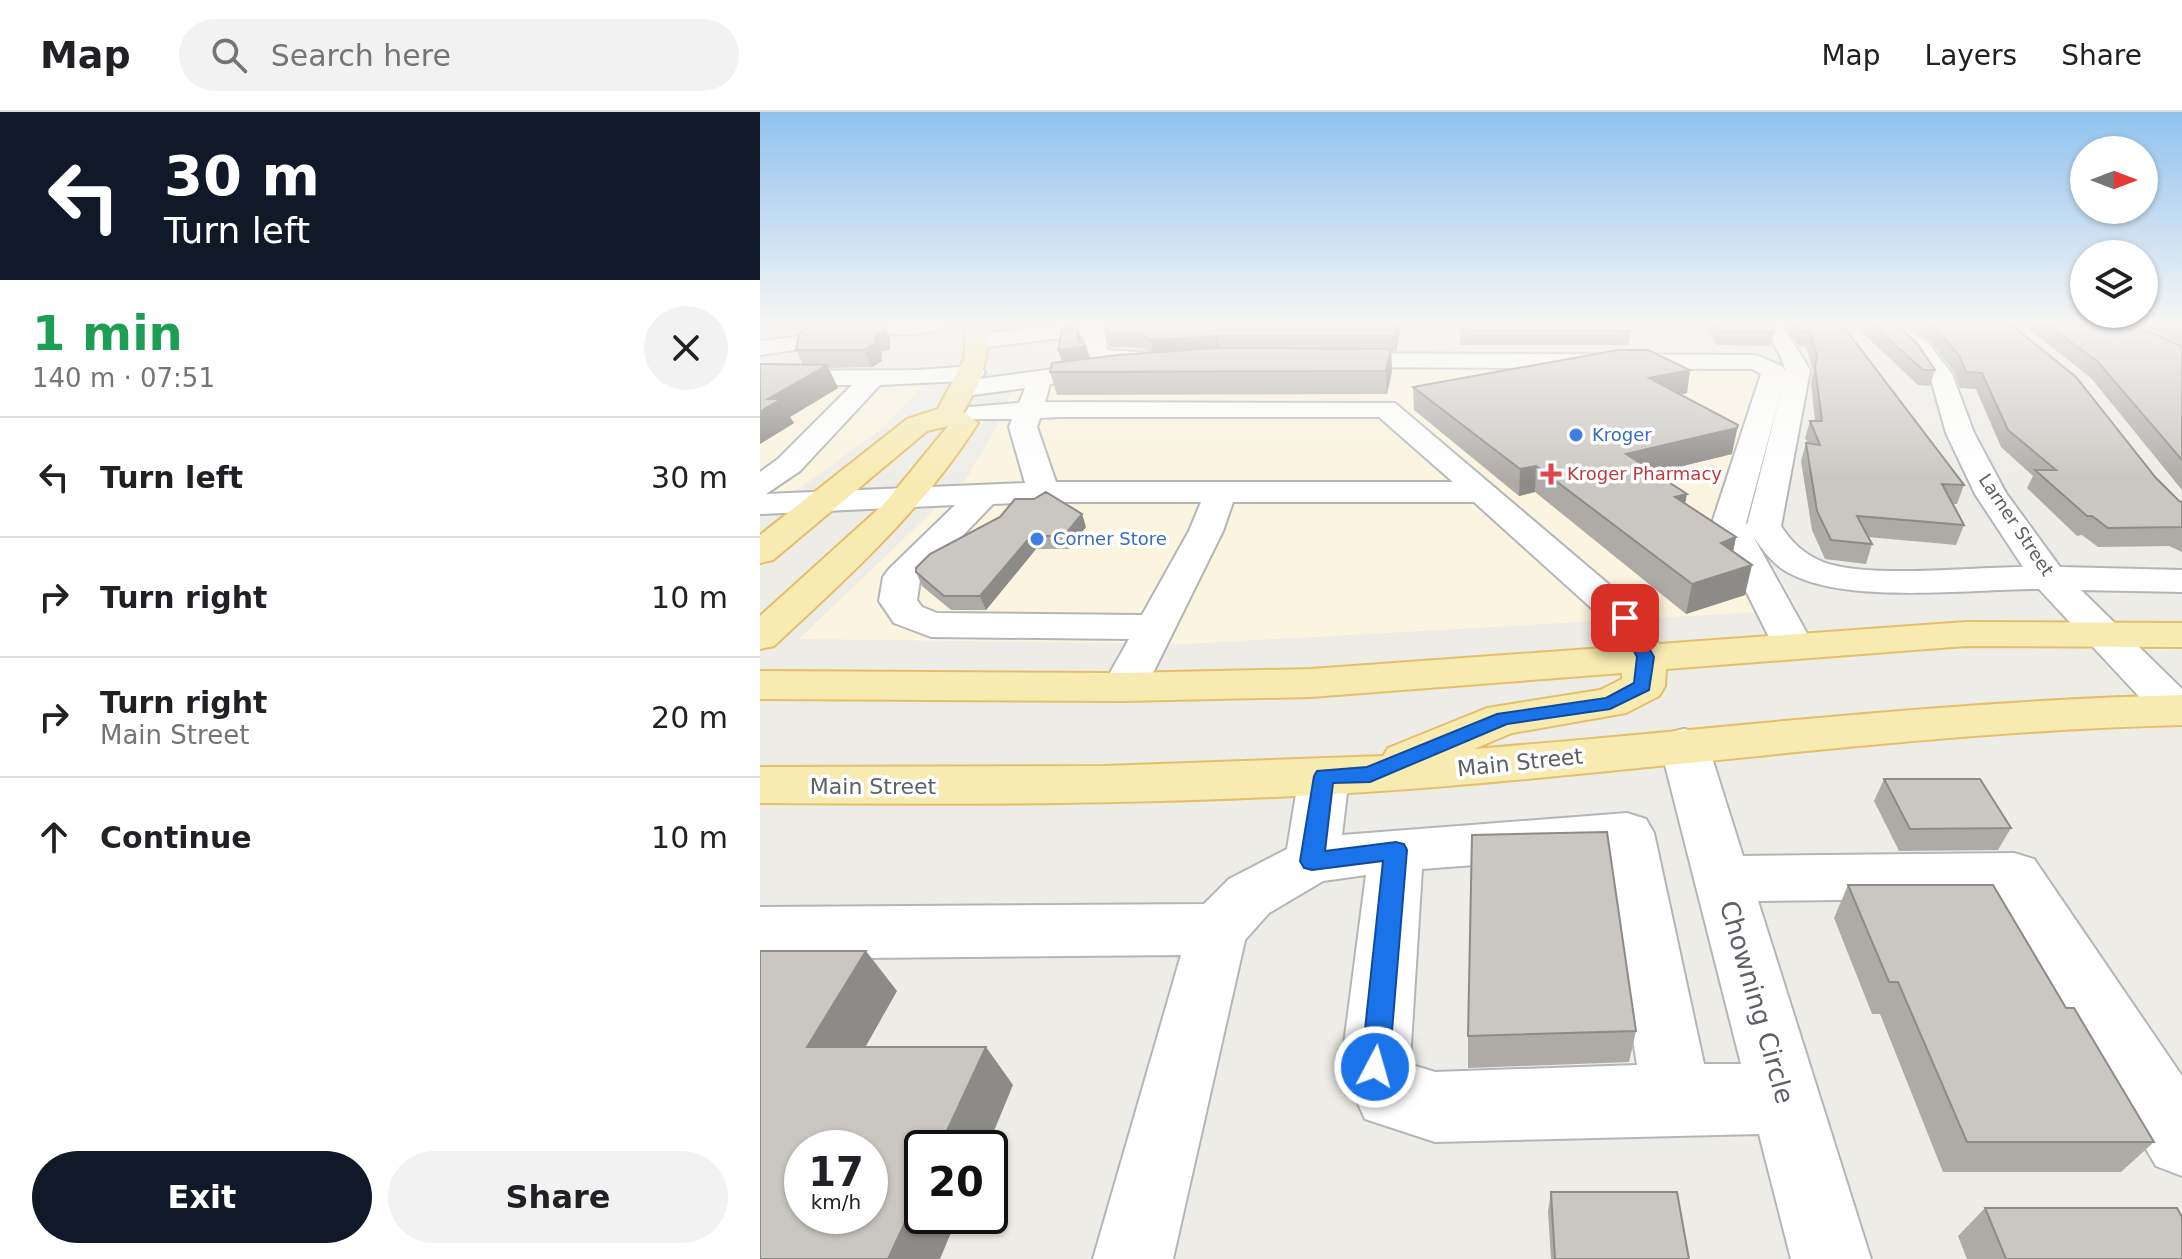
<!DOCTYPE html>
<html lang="en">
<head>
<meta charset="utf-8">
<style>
  body { margin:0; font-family:"DejaVu Sans",sans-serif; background:#f2f2f2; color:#202124; height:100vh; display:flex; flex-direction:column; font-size:30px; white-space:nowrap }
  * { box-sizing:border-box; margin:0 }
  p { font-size:26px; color:#757577 }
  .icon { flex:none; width:44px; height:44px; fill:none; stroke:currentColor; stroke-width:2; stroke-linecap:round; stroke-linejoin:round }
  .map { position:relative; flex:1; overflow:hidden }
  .side { display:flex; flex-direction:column; background:#fff; width:760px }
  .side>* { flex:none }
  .top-card { background:#111827; color:#fff; overflow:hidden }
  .needle { width:52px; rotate:90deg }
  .fabs { position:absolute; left:1310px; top:24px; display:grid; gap:16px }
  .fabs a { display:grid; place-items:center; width:88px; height:88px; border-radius:50%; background:#fff; box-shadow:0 2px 6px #0004; font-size:40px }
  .speed { position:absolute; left:24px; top:1018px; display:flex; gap:16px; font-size:40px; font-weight:700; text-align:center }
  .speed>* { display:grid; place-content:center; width:104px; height:104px; border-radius:50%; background:#fff; box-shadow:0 2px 6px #0004; line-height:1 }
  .speed small { font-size:20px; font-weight:400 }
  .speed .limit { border:4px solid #111; border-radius:12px; background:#fff; color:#111 }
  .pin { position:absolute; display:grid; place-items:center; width:68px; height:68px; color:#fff; margin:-34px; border-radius:16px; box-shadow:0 4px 12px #0006 }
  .me { position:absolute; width:88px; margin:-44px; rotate:6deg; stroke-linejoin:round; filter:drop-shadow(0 0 6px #0008) }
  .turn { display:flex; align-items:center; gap:28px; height:168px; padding:0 32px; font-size:36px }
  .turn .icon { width:104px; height:104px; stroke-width:2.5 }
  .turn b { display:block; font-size:56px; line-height:68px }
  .round { display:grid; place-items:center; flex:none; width:84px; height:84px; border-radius:42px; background:#f2f2f2 }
  .headline { display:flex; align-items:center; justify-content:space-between; height:136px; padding:0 32px }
  h1 { font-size:48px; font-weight:700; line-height:60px; color:#1e9e55 }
  .action { display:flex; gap:16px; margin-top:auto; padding:16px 32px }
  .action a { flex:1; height:92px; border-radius:48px; background:#111827; color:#fff; font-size:32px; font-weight:700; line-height:92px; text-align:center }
  .action a+a { background:#f2f2f2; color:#202124 }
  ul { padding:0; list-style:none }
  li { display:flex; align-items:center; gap:24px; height:120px; padding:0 32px; border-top:2px solid #e0e0e0 }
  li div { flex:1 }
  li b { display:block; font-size:30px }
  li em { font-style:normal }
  header { display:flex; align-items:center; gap:48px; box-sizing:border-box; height:112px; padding:0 40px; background:#fff; border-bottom:2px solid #e0e0e0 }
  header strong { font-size:38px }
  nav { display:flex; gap:44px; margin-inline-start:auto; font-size:28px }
  .search { width:560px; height:72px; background:#f2f2f2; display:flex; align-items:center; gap:20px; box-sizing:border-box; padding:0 28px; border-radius:44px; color:#757577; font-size:30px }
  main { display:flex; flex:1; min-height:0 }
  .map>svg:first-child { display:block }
</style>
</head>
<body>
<header>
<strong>Map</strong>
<div class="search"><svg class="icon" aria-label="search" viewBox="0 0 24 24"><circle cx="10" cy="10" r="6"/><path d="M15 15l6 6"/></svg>Search here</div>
<nav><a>Map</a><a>Layers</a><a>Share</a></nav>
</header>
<main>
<section class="side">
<div class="top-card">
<div class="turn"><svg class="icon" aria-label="left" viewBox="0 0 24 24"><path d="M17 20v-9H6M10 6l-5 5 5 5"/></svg><div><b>30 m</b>Turn left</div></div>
</div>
<div class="headline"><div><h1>1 min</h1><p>140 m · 07:51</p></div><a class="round"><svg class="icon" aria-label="close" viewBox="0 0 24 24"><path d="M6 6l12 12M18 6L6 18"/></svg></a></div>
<ul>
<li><svg class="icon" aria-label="left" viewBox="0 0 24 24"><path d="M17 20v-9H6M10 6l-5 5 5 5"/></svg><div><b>Turn left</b></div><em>30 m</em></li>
<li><svg class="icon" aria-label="right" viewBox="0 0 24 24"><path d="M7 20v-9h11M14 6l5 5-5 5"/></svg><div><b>Turn right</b></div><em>10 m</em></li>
<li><svg class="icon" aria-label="right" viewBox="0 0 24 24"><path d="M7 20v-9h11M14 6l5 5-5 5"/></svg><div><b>Turn right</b><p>Main Street</p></div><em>20 m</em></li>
<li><svg class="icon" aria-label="ahead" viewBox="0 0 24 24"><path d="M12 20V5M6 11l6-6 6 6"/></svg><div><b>Continue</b></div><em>10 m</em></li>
</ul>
<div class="action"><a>Exit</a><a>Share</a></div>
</section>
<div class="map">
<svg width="1422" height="1147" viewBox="0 0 1422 1147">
  <rect width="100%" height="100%" fill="#eeece6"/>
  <!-- commercial -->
  <g fill="#fbf4de">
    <path d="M478 244 1005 246 1032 259 991 416 1038 498 427 532 39 527 206 367 234 320 257 267Z"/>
    <path d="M177 259 123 316 0 405V262Z"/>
  </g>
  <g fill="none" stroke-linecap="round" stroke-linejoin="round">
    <!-- minor casing -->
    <g stroke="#b3b6b9" stroke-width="4">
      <g id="minor">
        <path d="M143 210H196C187 220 130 228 120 218L123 213Z"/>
        <path d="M327 210H390L380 216 345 220 347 238 390 241 394 246 390 251 359 252 362 257 358 262 290 272 285 290 635 291 879 498 906 545 900 554 885 558 870 554 848 511 714 390H473L463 419 386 575 380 585 364 589 348 585 342 575 369 527 171 525 134 511 119 489 123 465 129 457 195 393 0 402V360L18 347 92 273H0V259L158 258 213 254 222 256 225 261 219 267 338 251 325 241 324 223 219 236 208 229 219 222ZM204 269 197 271 193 276 197 281 206 284 265 276 259 291 209 295 205 301 209 307H252L249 315 265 371 6 382 40 359 120 273ZM619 305 693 370H296L277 315 280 306 299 305ZM283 390H441L429 419 382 503 177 501 162 495 157 488 160 468 233 392Z"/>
        <path d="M1001 210H1021L1050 258 1021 414C1031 430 1045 443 1063 450 1108 467 1212 455 1263 455L1215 382 1186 321 1171 267 1154 243 1115 210H1138L1170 233 1192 262 1214 321 1246 381 1300 455 1422 458V480L1321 478 1422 577V611L1401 608 1279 477C1212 477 1091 492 1033 463 1015 455 1004 440 993 424L1054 534 1048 543 1033 546 1018 543 952 411 1001 262 992 257 571 255 563 253 559 248 563 243 571 241 996 243 1022 254 1026 259 1020 243ZM1022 276 987 413 986 411Z"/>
        <path d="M41 224 52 231 49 236 0 243V229Z"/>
        <path d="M924 617 941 621 948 633 983 744 1254 741 1274 747 1422 964V1064L1396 1054 1238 786 998 789 1111 1147H1031L999 1022 675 1030 605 1007 581 955 606 763 563 769 509 801 485 828 413 1147H333L421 843 0 847V795L444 792 469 767 527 737 539 664 546 651 564 646 582 651 589 664 582 723 867 701 886 707 894 721 944 952H981L900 633 907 621ZM844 743 877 953 675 960 652 953 650 949 662 757Z"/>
      </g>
    </g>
    <!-- major casing -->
    <g stroke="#e4bf69" stroke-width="4">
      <g id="major">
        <path d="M207 210H227C231 244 221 271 203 300L218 311C163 398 89 464 14 534L0 537V504L125 391 188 314 167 319 13 448 0 451V423L147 307 178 297 204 247Z"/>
        <path d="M1206 510 1422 511V535L1206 534 906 557 905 574 899 584 866 601 752 621 714 637C950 618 1185 589 1422 583V613C1176 619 932 654 687 674 459 693 229 693 0 691V655L344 654 623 644 628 636 727 596 840 578 862 567V561L551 585 364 589 0 587V559L364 561 551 557Z"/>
      </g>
    </g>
    <!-- minor -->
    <use href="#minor" fill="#fff" fill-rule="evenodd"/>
    <!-- major -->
    <use href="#major" fill="#f7ebb2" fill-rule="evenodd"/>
  </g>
  <!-- wall -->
  <g fill="#aeaba7">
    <path d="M42 210H124L130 225V238L122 239V249L112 255 68 256 78 276 30 305 34 311 0 332 43 253 36 238 45 217Z"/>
    <path d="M941 210H1009L1014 220 1011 234 957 233Z"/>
    <path d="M1023 210H1081L1204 373 1197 392H1192L1204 413 1196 433 1108 425 1112 432 1106 452 1065 447 1052 418 1041 349 1046 331H1048L1045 326 1050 309H1055L1051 271 1053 259 1046 234H1039Z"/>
    <path d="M1091 210H1132L1175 258 1170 274 1158 273Z"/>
    <path d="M1142 210H1248L1396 366 1419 389 1422 390V440L1409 434 1338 435 1322 423 1317 424 1267 376 1273 364 1241 335 1216 277 1200 276 1194 260 1172 231Z"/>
    <path d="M1260 210H1368L1422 234V378L1331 266Z"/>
    <path d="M1377 210H1422V232Z"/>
    <path d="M317 212 321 230 326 234 330 246 390 241 382 236 350 235 346 221 640 217 636 239H631L632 259 627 282 297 283 290 260 302 250 307 218Z"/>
    <path d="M700 218 871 219 869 233H700Z"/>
    <path d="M930 258 927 281 920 283 972 342 895 361 925 391 976 425 973 440 985 483 926 502 775 380 759 384 654 298 653 275Z"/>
    <path d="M326 415 308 437H276L226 498H191L162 474 156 460 170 442Z"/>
    <path d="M1124 667 1251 716 1238 738 1139 739 1114 689Z"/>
    <path d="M1088 773 1306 896 1394 1030 1361 1060H1183L1120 902H1112L1074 806Z"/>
    <path d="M876 919 869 950 708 956V924Z"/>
    <path d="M791 1080 929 1147H791L788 1099Z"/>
    <path d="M1225 1096 1422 1147H1207L1198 1124Z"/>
  </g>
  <!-- shaded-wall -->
  <g fill="#8d8b88">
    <path d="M113 210H126H124L130 225V238L122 239V249L112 255 104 238Z"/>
    <path d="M638 210H640V217L636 239 635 224Z"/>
    <path d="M317 212 321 226 322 235 326 234 330 249 303 253 298 238 318 227Z"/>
    <path d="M458 224 461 238 394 243 390 228Z"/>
    <path d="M631 237 632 259 627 282 626 259Z"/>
    <path d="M67 253 78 276 30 305 34 311 0 332V300L8 287Z"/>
    <path d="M930 258 927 281 886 290 889 266Z"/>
    <path d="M978 313 972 342 863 368 866 342Z"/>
    <path d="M776 354 775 380 759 384 760 357Z"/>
    <path d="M927 382 922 409 915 385Z"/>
    <path d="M322 402 326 415 308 437 304 424Z"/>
    <path d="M271 424 276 437 226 498 220 484Z"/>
    <path d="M976 425 970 454 961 431Z"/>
    <path d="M992 453 985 483 926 502 932 472Z"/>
    <path d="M106 839 137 879 84 973 47 935Z"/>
    <path d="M226 935 253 973 227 1036H179Z"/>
    <path d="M162 1074V1104H198L180 1147H128Z"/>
  </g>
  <!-- building -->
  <g fill="#cac7c2" stroke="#8d8b88" stroke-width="2" fill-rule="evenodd">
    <path d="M42 210H123V221L115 222V231L104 238H36L39 222 47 216Z"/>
    <path d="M345 210H638L635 224H458L390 228 379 222 346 221Z"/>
    <path d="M702 210H866L871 219 700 218Z"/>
    <path d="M953 210H1009L1014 220 959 219Z"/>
    <path d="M1036 210H1080L1204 373 1182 372 1204 413 1097 404 1112 432 1071 428 1057 399 1046 331 1060 333 1050 309H1062L1055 255 1057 243 1050 220H1042Z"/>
    <path d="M1110 210H1132L1156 230 1175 258H1163Z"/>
    <path d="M1167 210H1248L1316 265 1396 366 1419 389 1422 390V415L1348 416 1332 404H1327L1275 358H1296L1248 318 1222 261 1206 260 1200 245 1177 217Z"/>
    <path d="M1283 210H1368L1422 234V348L1338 250Z"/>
    <path d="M317 212 318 227 326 234 298 238 302 218H308L306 214Z"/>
    <path d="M457 236 631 237 626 259 290 260 292 251 358 243Z"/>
    <path d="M858 238H888L930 258 889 266 978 313 977 316 866 342 927 382 915 385 976 425 961 431 992 453 932 472 776 354 760 357 653 275Z"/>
    <path d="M0 252 67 253 8 287H21L0 300Z"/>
    <path d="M286 380 322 402 304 424H271L220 484H184L156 460V456L170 442 240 405 255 387H274Z"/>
    <path d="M1124 667H1220L1251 716 1150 717Z"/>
    <path d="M847 720 876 919 708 924 712 723Z"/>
    <path d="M1088 773H1233L1306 896H1314L1394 1030H1207L1138 870H1129Z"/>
    <path d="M0 839H106L47 935H226L179 1036H162V1074L128 1147H0ZM42 1036H110V1104H42Z"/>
    <path d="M791 1080H917L929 1147H795Z"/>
    <path d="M1225 1096H1417L1422 1105V1147H1246Z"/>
  </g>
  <!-- sky -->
  <linearGradient id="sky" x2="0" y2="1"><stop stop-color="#90c2ee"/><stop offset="0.57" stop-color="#f7f6f4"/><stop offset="1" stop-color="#f7f6f4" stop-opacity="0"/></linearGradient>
  <rect width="1422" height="370" fill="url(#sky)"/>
  <!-- route -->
  <path fill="#1a73e8" stroke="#114b97" stroke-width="2" d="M865 501 873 506 894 545 889 578 850 597 747 612 610 670 573 671 565 739 636 730 644 732 647 738 629 955 625 965 615 969 605 965 601 955 623 749 552 758 544 756 540 749 554 664 557 659 607 655 737 602 846 586 874 571 877 545 857 506Z"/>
  <!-- markers -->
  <g fill="#3f7fe0" stroke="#fff" stroke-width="3">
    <circle cx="816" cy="323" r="8"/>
    <circle cx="277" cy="427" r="8"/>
  </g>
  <path fill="#e0444e" stroke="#fff" stroke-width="3" d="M787 350h8v8h8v8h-8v8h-8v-8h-8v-8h8z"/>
  <g text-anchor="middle" stroke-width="7" stroke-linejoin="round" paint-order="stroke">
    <!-- far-shop labels -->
    <g font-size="18" fill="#366cbe" stroke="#fff" text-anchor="start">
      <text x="832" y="329">Kroger</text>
      <text x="293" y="433">Corner Store</text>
    </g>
    <!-- far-health labels -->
    <g font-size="18" fill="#be3a42" stroke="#fff" text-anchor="start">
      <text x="807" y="368">Kroger Pharmacy</text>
    </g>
    <!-- far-street labels -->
    <g font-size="18" fill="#5d6165" stroke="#fff">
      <text transform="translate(1256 413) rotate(56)" y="6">Larner Street</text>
    </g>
    <!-- street labels -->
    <g font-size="22" fill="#5d6165" stroke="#fff">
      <text transform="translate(760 650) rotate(-6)" y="8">Main Street</text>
      <text x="113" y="682">Main Street</text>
    </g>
    <!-- near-street labels -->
    <g font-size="26" fill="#5d6165" stroke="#fff">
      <text transform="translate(997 890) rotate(74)" y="9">Chowning Circle</text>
    </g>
  </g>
</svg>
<div class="fabs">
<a><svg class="needle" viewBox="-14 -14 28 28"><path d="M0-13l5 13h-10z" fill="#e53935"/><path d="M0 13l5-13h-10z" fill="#757577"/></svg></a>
<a><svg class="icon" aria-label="layers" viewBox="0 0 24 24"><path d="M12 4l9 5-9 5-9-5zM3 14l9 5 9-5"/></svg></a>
</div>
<div class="speed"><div>17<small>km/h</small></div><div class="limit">20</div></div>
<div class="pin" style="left:865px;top:506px;background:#d93025"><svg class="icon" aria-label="arrive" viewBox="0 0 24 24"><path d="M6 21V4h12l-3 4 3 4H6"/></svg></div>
<svg class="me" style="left:615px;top:955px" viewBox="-20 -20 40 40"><circle r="17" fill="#1a73e8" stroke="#fff" stroke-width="3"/><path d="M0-11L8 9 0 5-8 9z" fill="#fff"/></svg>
</div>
</main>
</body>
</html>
